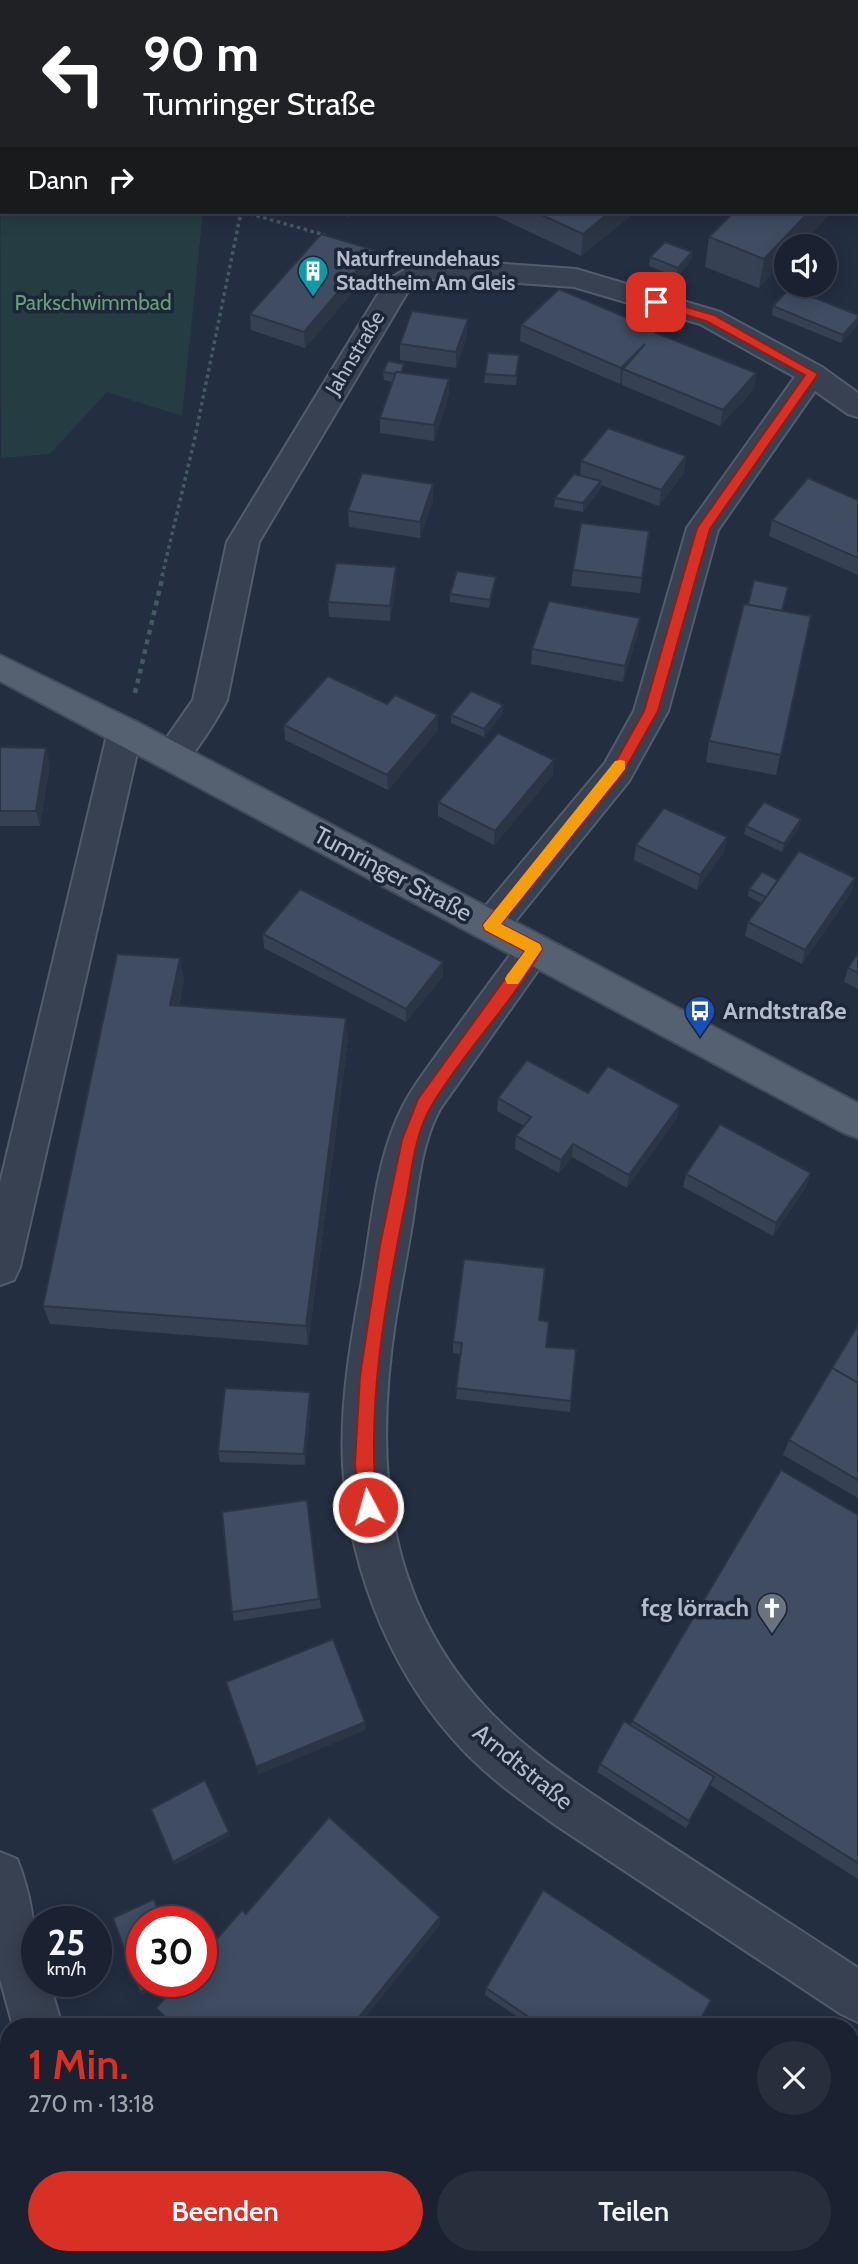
<!DOCTYPE html>
<html lang="de">
<head>
<meta charset="utf-8">
<style>
  body { margin:0; font-family:Cabin,sans-serif; background:#272f3d; color:#f1f3f6; height:100vh; display:flex; flex-direction:column; font-size:26px; white-space:nowrap }
  * { box-sizing:border-box; margin:0 }
  p { font-size:23px; color:#9fa4ab }
  .icon { flex:none; width:38px; height:38px; fill:none; stroke:currentColor; stroke-width:2; stroke-linecap:round; stroke-linejoin:round }
  .map { position:relative; flex:1; overflow:hidden }
  .side { position:absolute; left:0px; top:2018px; width:859px; height:247px; display:flex; flex-direction:column; background:#1a2231; border-radius:28px 28px 0 0; box-shadow:0 4px 18px #0003,0 0 0 2px #383f4d }
  .side>* { flex:none }
  .guide { position:absolute; left:0px; top:0px; width:859px; height:214px; box-shadow:0 4px 18px #0003,0 0 0 2px #383f4d; background:#202124; color:#fff; overflow:hidden }
  .controls { position:absolute; left:774px; top:234px; display:grid; gap:14px }
  .controls a { display:grid; place-items:center; width:63px; height:63px; border-radius:50%; background:#1a2231; box-shadow:0 4px 18px #0003,0 0 0 2px #383f4d; font-size:35px }
  .speed { position:absolute; left:21px; top:1906px; display:flex; gap:14px; font-size:35px; font-weight:700; text-align:center }
  .speed>* { display:grid; place-content:center; width:91px; height:91px; border-radius:50%; background:#1a2231; box-shadow:0 4px 18px #0003,0 0 0 2px #383f4d; line-height:1 }
  .speed small { font-size:18px; font-weight:400 }
  .speed .limit { border:10px solid #d22; background:#fff; color:#111 }
  .pin { position:absolute; display:grid; place-items:center; width:60px; height:60px; color:#fff; margin:-30px; border-radius:14px; box-shadow:0 4px 10px #0006 }
  .me { position:absolute; width:77px; margin:-38px; rotate:354deg; stroke-linejoin:round; filter:drop-shadow(0 0 5px #0008) }
  .turn { display:flex; align-items:center; gap:24px; height:147px; padding:0 28px; font-size:32px }
  .turn .icon { width:91px; height:91px; stroke-width:2.5 }
  .turn b { display:block; font-size:49px; line-height:60px }
  .then { display:flex; align-items:center; height:66px; padding:0 28px; background:#0003; gap:14px; font-size:26px }
  .round { display:grid; place-items:center; flex:none; width:74px; height:74px; border-radius:37px; background:#272f3d }
  .headline { display:flex; align-items:center; justify-content:space-between; height:119px; padding:0 28px }
  h1 { font-size:42px; font-weight:600; line-height:52px; color:#d93025 }
  .cta { display:flex; gap:14px; margin-top:auto; padding:14px 28px }
  .cta a { flex:1; height:80px; border-radius:42px; background:#d93025; color:#fff; font-size:28px; font-weight:600; line-height:80px; text-align:center }
  .cta a+a { background:#272f3d; color:#f1f3f6 }
  .map>svg:first-child { display:block }
</style>
</head>
<body>
<div class="map">
<svg width="858" height="2264" viewBox="0 0 858 2264">
  <rect width="100%" height="100%" fill="#232e41"/>
  <!-- green -->
  <path fill="#253d42" d="M0 0 109 2H2V212H203L182 416 107 392 50 454 1 458Z"/>
  <g fill="none" stroke-linecap="round" stroke-linejoin="round">
    <!-- canal -->
    <path fill="#364969" fill-rule="evenodd" d="M436 0H472L474 2H437Z"/>
    <!-- minor casing -->
    <g stroke="#525c6b" stroke-width="4">
      <g id="minor">
        <path d="M450 260 576 269 720 312 822 367 858 393V417L848 414 815 391 718 530 668 711 629 781 504 935 491 939 478 935 473 925 478 915 605 763 634 711 687 528 795 377 700 324 574 287 450 278 428 280 407 293 259 542 227 700C220 714 193 759 181 766 173 770 167 767 159 765L154 756 193 700 227 542 386 281 411 266Z"/>
        <path d="M125 719 137 722 142 731 20 1267 14 1280 0 1285V1183L108 731 113 722Z"/>
        <path d="M535 935 548 939 553 949 440 1109C421 1144 418 1186 412 1225 407 1255 401 1286 396 1316 372 1470 385 1612 503 1725 546 1766 598 1798 648 1831 718 1877 788 1922 858 1968V2022L841 2014 557 1826C520 1800 482 1773 452 1738 387 1665 348 1562 343 1464 340 1402 351 1340 362 1280 371 1228 375 1170 396 1121 408 1092 426 1070 444 1045 470 1009 496 974 522 939Z"/>
        <path d="M0 1852 17 1859C33 1898 37 1939 37 1981H49L62 2026H13L0 1979Z"/>
        <path d="M94 2256H147L150 2264H97Z"/>
      </g>
    </g>
    <!-- major casing -->
    <g stroke="#414a5a" stroke-width="4">
      <path id="major" d="M0 655 137 722 858 1103V1138L844 1133 0 681Z"/>
    </g>
    <!-- path-far1 -->
    <g stroke="#435a5f" stroke-width="3.5" stroke-dasharray="3.5 3.5" stroke-linecap="butt">
      <path d="M243 212 325 235"/>
      <path d="M162 576 194 442 241 212"/>
    </g>
    <!-- path -->
    <path stroke="#435a5f" stroke-width="4.5" stroke-dasharray="5 5" stroke-linecap="butt" d="M135 693 163 575"/>
    <!-- minor -->
    <use href="#minor" fill="#384151" fill-rule="evenodd"/>
    <!-- major -->
    <use href="#major" fill="#556071" fill-rule="evenodd"/>
  </g>
  <!-- wall -->
  <g fill="#364153">
    <path d="M608 0H858V77V2H612Z"/>
    <path d="M338 212H356L349 217Z"/>
    <path d="M487 212H633V214L581 256Z"/>
    <path d="M734 212H829L828 216 799 247H786L759 288 705 267 709 237Z"/>
    <path d="M374 250 375 266 305 348 251 330 250 314Z"/>
    <path d="M692 252 691 261 676 277 649 266 650 257Z"/>
    <path d="M773 306 858 315V325L841 343 772 315Z"/>
    <path d="M521 325 658 331V333L756 373 754 389 720 426 622 385V381L620 384 520 341Z"/>
    <path d="M467 336 456 368 400 360V344Z"/>
    <path d="M519 355 516 385 484 383 485 374Z"/>
    <path d="M383 372 449 379V395L434 441 380 433V418L392 382 384 380Z"/>
    <path d="M686 456 684 472 659 506 601 485 600 489 583 512 554 507 555 498 580 476 581 461Z"/>
    <path d="M433 484V500L420 538 349 527 348 511Z"/>
    <path d="M858 500V575L769 536 772 520Z"/>
    <path d="M649 531 640 593 571 586 573 570Z"/>
    <path d="M396 567V583L390 621 329 617 328 602Z"/>
    <path d="M495 585 489 608 450 602V594Z"/>
    <path d="M782 611 811 616 776 775 706 762 709 741Z"/>
    <path d="M638 633 623 682 531 664 532 649Z"/>
    <path d="M387 704 438 715V730L388 790 285 740 284 725Z"/>
    <path d="M503 713 484 737 451 723V715Z"/>
    <path d="M0 747 50 763 40 826H0Z"/>
    <path d="M553 775 494 845 438 816V802Z"/>
    <path d="M801 819 799 827 782 852 744 834 746 826Z"/>
    <path d="M636 845 724 852 697 890 634 860Z"/>
    <path d="M855 878 851 893 802 964 745 936 748 922 761 903 748 896 749 889 778 880Z"/>
    <path d="M263 934 443 962V976L406 1022 264 948Z"/>
    <path d="M858 953V989L844 982 848 968Z"/>
    <path d="M184 980 179 1006 348 1039 308 1345 50 1324 43 1306Z"/>
    <path d="M588 1093 677 1118 627 1188 572 1157 559 1173 515 1149 516 1136 524 1126 497 1111 498 1098Z"/>
    <path d="M686 1174 807 1185 773 1236 683 1187Z"/>
    <path d="M539 1320 546 1347 571 1401 570 1412 456 1399 461 1354 453 1353V1342Z"/>
    <path d="M858 1325V1498L783 1455 789 1440Z"/>
    <path d="M311 1403 305 1465 220 1462 218 1451Z"/>
    <path d="M307 1500 321 1608 234 1621 232 1612Z"/>
    <path d="M858 1515V1879L710 1785 686 1828 597 1772 600 1764 631 1725 632 1721Z"/>
    <path d="M486 1988 697 2026H531L485 1995Z"/>
    <path d="M850 2121 858 2126V2243L856 2244 850 2240Z"/>
  </g>
  <!-- shaded-wall -->
  <g fill="#2c3544">
    <path d="M2 0H13L11 2H2V10L0 11V1Z"/>
    <path d="M349 212H356L349 217Z"/>
    <path d="M610 212H633V214L581 256 583 234Z"/>
    <path d="M809 212H829L828 216 799 247H786V260L759 288 764 259Z"/>
    <path d="M374 250 375 266 305 348 304 332Z"/>
    <path d="M692 252 691 261 676 277 678 268Z"/>
    <path d="M858 318V325L841 343 843 335Z"/>
    <path d="M468 319 467 336 456 368V352Z"/>
    <path d="M645 344 623 369 622 381 620 384 621 368Z"/>
    <path d="M756 373 754 389 720 426 723 410Z"/>
    <path d="M449 379V395L434 441V425Z"/>
    <path d="M686 456 684 472 659 506 661 490Z"/>
    <path d="M601 481 600 489 583 512V503Z"/>
    <path d="M433 484V500L420 538V522Z"/>
    <path d="M396 567V583L390 621V606Z"/>
    <path d="M496 577 495 585 489 608 490 600Z"/>
    <path d="M640 618 638 633 623 682 625 666Z"/>
    <path d="M503 705V713L484 737V729Z"/>
    <path d="M438 715V730L388 790 387 775Z"/>
    <path d="M46 748 50 763 40 826 36 811Z"/>
    <path d="M554 760 553 775 494 845 495 831Z"/>
    <path d="M801 819 799 827 782 852 784 844Z"/>
    <path d="M727 837 724 852 697 890 700 875Z"/>
    <path d="M855 878 851 893 802 964 805 950Z"/>
    <path d="M180 958 184 980 174 1027 170 1005Z"/>
    <path d="M443 962V976L406 1022V1009Z"/>
    <path d="M346 1018 348 1039 308 1345 306 1326Z"/>
    <path d="M680 1105 677 1118 627 1188 629 1175Z"/>
    <path d="M573 1144 572 1157 559 1173 561 1160Z"/>
    <path d="M811 1173 807 1185 773 1236 776 1223Z"/>
    <path d="M310 1392 311 1403 305 1465 304 1454Z"/>
    <path d="M365 1722 366 1730 258 1775 256 1767Z"/>
    <path d="M229 1832 230 1836 175 1865 173 1862Z"/>
    <path d="M440 1917V1925L358 2026 356 2021Z"/>
    <path d="M163 1981H170L142 1995 140 1992Z"/>
  </g>
  <!-- building -->
  <g fill="#3f4c61" stroke="#2c3544" stroke-width="2">
    <path d="M354 0H380L384 2H352Z"/>
    <path d="M653 0H858V55V2H650Z"/>
    <path d="M535 212H610L583 234Z"/>
    <path d="M734 212H809L764 259 709 237Z"/>
    <path d="M321 234 374 250 304 332 250 314Z"/>
    <path d="M665 242 692 252 678 268 650 257Z"/>
    <path d="M790 288 858 315V318L843 335 773 306Z"/>
    <path d="M559 289 658 331 656 333 756 373 723 410 623 369 645 344 621 368 521 325Z"/>
    <path d="M412 311 468 319 456 352 400 344Z"/>
    <path d="M488 353 519 355 516 376 485 374Z"/>
    <path d="M388 361 404 364 401 373 396 372 395 374 383 372Z"/>
    <path d="M396 372 449 379 434 425 380 418Z"/>
    <path d="M608 428 686 456 661 490 581 461Z"/>
    <path d="M362 473 433 484 420 522 348 511Z"/>
    <path d="M574 474 601 481 583 503 555 498Z"/>
    <path d="M808 478 858 500V558L772 520Z"/>
    <path d="M581 523 649 531 642 578 573 570Z"/>
    <path d="M336 563 396 567 390 606 328 602Z"/>
    <path d="M457 571 496 577 490 600 450 594Z"/>
    <path d="M754 580 788 587 782 611 748 605Z"/>
    <path d="M549 601 640 618 625 666 532 649Z"/>
    <path d="M744 604 811 616 781 755 709 741Z"/>
    <path d="M328 676 387 704 395 695 438 715 387 775 284 725Z"/>
    <path d="M471 691 503 705 484 729 451 715Z"/>
    <path d="M498 733 554 760 495 831 438 802Z"/>
    <path d="M0 747 46 748 36 811H0Z"/>
    <path d="M764 802 801 819 784 844 746 826Z"/>
    <path d="M664 808 727 837 700 875 636 845Z"/>
    <path d="M799 851 855 878 805 950 748 922Z"/>
    <path d="M762 872 778 880 766 897 749 889Z"/>
    <path d="M300 889 443 962 406 1009 263 934Z"/>
    <path d="M858 953V973L848 968Z"/>
    <path d="M117 954 180 958 170 1005 346 1018 306 1326 43 1306Z"/>
    <path d="M527 1060 588 1093 608 1066 680 1105 629 1175 573 1144 561 1160 516 1136 531 1117 498 1098Z"/>
    <path d="M720 1124 811 1173 776 1223 686 1174Z"/>
    <path d="M464 1259 545 1268 539 1320 549 1322 546 1347 576 1349 571 1401 456 1388 462 1343 453 1342Z"/>
    <path d="M858 1325V1383L832 1368Z"/>
    <path d="M832 1368 858 1383V1480L789 1440Z"/>
    <path d="M225 1388 310 1392 304 1454 218 1451Z"/>
    <path d="M781 1470 858 1515V1863L632 1721Z"/>
    <path d="M307 1500 319 1599 232 1612 222 1512Z"/>
    <path d="M333 1639 365 1722 256 1767 226 1682Z"/>
    <path d="M624 1721 714 1777 689 1821 600 1764Z"/>
    <path d="M205 1780 229 1832 173 1862 151 1809Z"/>
    <path d="M329 1817 440 1917 356 2021 361 2026H174L156 2008 180 1981H201V1957L242 1910 246 1914Z"/>
    <path d="M543 1890 711 2000 697 2026H542L486 1988Z"/>
    <path d="M154 1899 162 1922H142V1981H163L140 1992 113 1918Z"/>
    <path d="M850 2121 858 2126V2239L850 2234Z"/>
    <path d="M400 2256H506L500 2264H408Z"/>
  </g>
  <!-- route -->
  <path fill="#d93025" stroke="#8d1f18" stroke-width="2" d="M656 298 714 315 818 374 710 529 658 711 622 775 501 924 540 944 542 949C513 1003 464 1051 432 1105 416 1131 412 1166 407 1196 386 1298 366 1403 377 1507L375 1513 368 1515 362 1513 359 1507 355 1463 360 1376 380 1245 402 1140 418 1099 525 951 485 930 483 925 612 768 644 711 697 528 805 375 706 321 652 305V299Z"/>
  <!-- slow -->
  <path fill="#f59e0b" d="M620 760 625 761V769L501 924 540 944 542 949 518 984H507L505 979 507 975 525 951 485 930 483 925 615 761Z"/>
  <!-- icons -->
  <defs>
    <g id="building-pin" transform="scale(1.575)"><path d="M0 17L-7.5 6A9.5 9.5 0 1 1 7.5 6Z" fill="#0f9aa8" stroke="#1c2636"/><path d="M-4-6H4V6H1V3H-1V6H-4ZM-2.5-4.3h1.7v1.8h-1.7ZM.8-4.3h1.7v1.8H.8ZM-2.5-1h1.7V.8h-1.7ZM.8-1h1.7V.8H.8Z" fill="#fff"/></g>
    <g id="bus-pin" transform="scale(1.575)"><path d="M0 17L-7.5 6A9.5 9.5 0 1 1 7.5 6Z" fill="#1a4fb4" stroke="#1c2636"/><path d="M-5-6H5V4H4V6H2V4H-2V6H-4V4H-5ZM-3.5-4V0h7V-4ZM-3.5 1.2v1.5H-2V1.2ZM2 1.2v1.5H3.5V1.2Z" fill="#fff"/></g>
    <g id="church-pin" transform="scale(1.575)"><path d="M0 17L-7.5 6A9.5 9.5 0 1 1 7.5 6Z" fill="#6b7280" stroke="#1c2636"/><path d="M-1.2-6h2.4v3.5h3.3v2.4h-3.3V6h-2.4V-.1h-3.3v-2.4h3.3Z" fill="#fff"/></g>
  </defs>
  <g fill-rule="evenodd">
    <use href="#building-pin" x="313" y="271"/>
    <use href="#bus-pin" x="700" y="1011"/>
    <use href="#church-pin" x="772" y="1608"/>
  </g>
  <g text-anchor="middle" stroke-width="7" stroke-linejoin="round" paint-order="stroke">
    <!-- far-poi labels -->
    <g font-size="21" font-weight="bold" fill="#b4bccb" stroke="#1c2636" text-anchor="start">
      <text x="336" y="266">Naturfreundehaus<tspan x="336" dy="24">Stadtheim Am Gleis</tspan></text>
    </g>
    <!-- far-park labels -->
    <g font-size="21" fill="#699e78" stroke="#1c2636">
      <text x="93" y="310">Parkschwimmbad</text>
    </g>
    <!-- far-street labels -->
    <g font-size="21" fill="#b4bccb" stroke="#1c2636">
      <text transform="translate(355 353) rotate(-59)" y="7">Jahnstraße</text>
    </g>
    <!-- street labels -->
    <g font-size="24" fill="#b4bccb" stroke="#1c2636">
      <text transform="translate(393 874) rotate(28)" y="8">Tumringer Straße</text>
      <text transform="translate(523 1767) rotate(39)" y="8">Arndtstraße</text>
    </g>
    <!-- poi labels -->
    <g font-size="24" font-weight="bold" fill="#b4bccb" stroke="#1c2636" text-anchor="start">
      <text x="723" y="1019">Arndtstraße</text>
      <text x="749" y="1616" text-anchor="end">fcg lörrach</text>
    </g>
  </g>
</svg>
<div class="controls">
<a><svg class="icon" aria-label="sound" viewBox="0 0 24 24"><path d="M4 9h4l5-4v14l-5-4H4zM17 9q2 3 0 6"/></svg></a>
</div>
<div class="speed"><div>25<small>km/h</small></div><div class="limit">30</div></div>
<div class="pin" style="left:656px;top:302px;background:#d93025"><svg class="icon" aria-label="arrive" viewBox="0 0 24 24"><path d="M6 21V4h12l-3 4 3 4H6"/></svg></div>
<svg class="me" style="left:368px;top:1507px" viewBox="-20 -20 40 40"><circle r="17" fill="#d93025" stroke="#fff" stroke-width="3"/><path d="M0-11L8 9 0 5-8 9z" fill="#fff"/></svg>
<div class="guide">
<div class="turn"><svg class="icon" aria-label="left" viewBox="0 0 24 24"><path d="M17 20v-9H6M10 6l-5 5 5 5"/></svg><div><b>90 m</b>Tumringer Straße</div></div>
<div class="then">Dann<svg class="icon" aria-label="right" viewBox="0 0 24 24"><path d="M7 20v-9h11M14 6l5 5-5 5"/></svg></div>
</div>
<section class="side">
<div class="headline"><div><h1>1 Min.</h1><p>270 m · 13:18</p></div><a class="round"><svg class="icon" aria-label="close" viewBox="0 0 24 24"><path d="M6 6l12 12M18 6L6 18"/></svg></a></div>
<div class="cta"><a>Beenden</a><a>Teilen</a></div>
</section>
</div>
</body>
</html>
